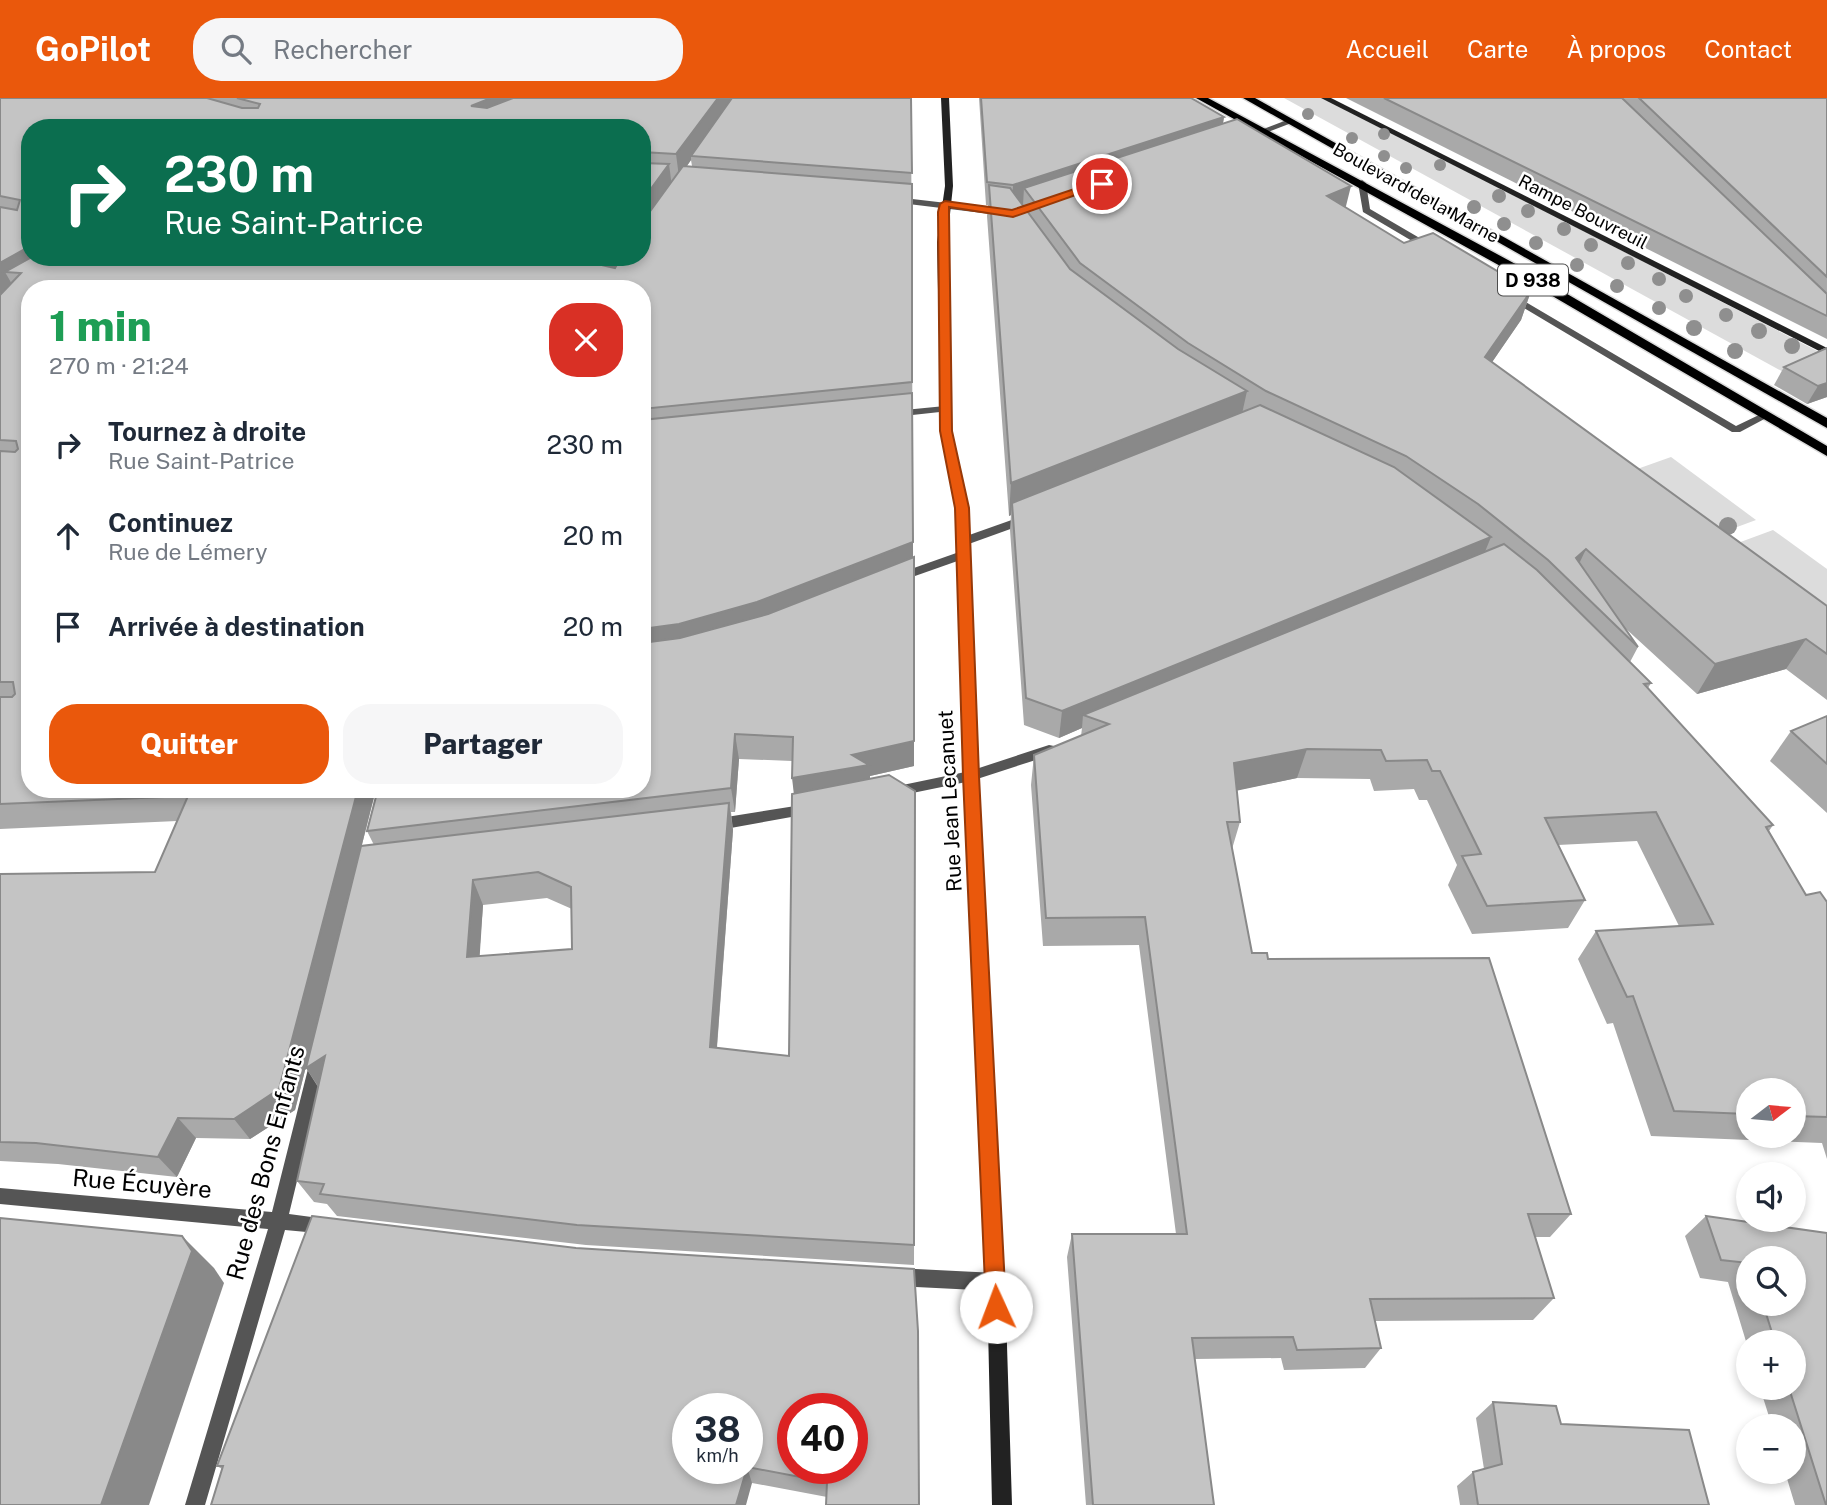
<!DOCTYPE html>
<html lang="fr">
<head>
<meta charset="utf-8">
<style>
  body { margin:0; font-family:"Public Sans",sans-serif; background:#f6f6f7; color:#1f2937; height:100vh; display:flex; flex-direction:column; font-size:26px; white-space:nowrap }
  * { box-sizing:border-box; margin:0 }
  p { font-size:23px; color:#747a83 }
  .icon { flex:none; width:38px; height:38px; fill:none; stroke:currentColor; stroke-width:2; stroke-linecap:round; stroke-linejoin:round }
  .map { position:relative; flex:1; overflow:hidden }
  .sheet { position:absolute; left:21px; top:182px; width:630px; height:518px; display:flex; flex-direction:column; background:#fff; border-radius:28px; box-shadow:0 4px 10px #0003 }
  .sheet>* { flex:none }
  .guide { position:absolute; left:21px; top:21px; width:630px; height:147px; border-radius:28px; box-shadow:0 4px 10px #0003; background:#0b6e4f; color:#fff; overflow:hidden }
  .needle { width:46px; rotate:74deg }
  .fabs { position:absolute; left:1736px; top:980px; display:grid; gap:14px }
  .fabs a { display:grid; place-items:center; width:70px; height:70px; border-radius:50%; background:#fff; box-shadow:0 4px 10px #0003; font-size:35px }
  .speed { position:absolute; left:672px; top:1295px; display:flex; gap:14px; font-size:35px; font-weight:700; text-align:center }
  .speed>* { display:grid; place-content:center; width:91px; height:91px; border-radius:50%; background:#fff; box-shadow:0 4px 10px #0003; line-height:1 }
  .speed small { font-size:18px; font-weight:400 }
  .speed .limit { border:10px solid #d22; background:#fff; color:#111 }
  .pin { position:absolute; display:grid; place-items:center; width:60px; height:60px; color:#fff; margin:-30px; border:4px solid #fff; border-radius:50%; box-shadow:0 2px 7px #0007 }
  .me { position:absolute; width:77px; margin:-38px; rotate:358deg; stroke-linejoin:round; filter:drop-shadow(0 0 5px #0008) }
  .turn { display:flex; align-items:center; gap:24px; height:147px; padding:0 28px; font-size:32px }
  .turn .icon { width:91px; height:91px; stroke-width:2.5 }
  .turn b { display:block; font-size:49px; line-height:60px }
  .round { display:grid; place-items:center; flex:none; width:74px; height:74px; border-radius:28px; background:#f6f6f7 }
  .overview { display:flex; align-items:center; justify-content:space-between; height:119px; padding:0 28px }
  h1 { font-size:42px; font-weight:800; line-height:52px; color:#1e9e55 }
  .button { display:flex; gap:14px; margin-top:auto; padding:14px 28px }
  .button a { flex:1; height:80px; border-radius:28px; background:#ea580c; color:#fff; font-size:28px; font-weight:800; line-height:80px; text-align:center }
  .button a+a { background:#f6f6f7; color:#1f2937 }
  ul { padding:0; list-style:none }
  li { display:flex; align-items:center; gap:21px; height:91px; padding:0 28px }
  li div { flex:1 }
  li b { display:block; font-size:26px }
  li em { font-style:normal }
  header { display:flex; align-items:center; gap:42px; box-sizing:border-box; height:98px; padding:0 35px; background:#ea580c; color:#fff }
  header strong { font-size:33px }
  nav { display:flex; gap:38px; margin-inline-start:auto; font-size:24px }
  .search { width:490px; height:63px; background:#f6f6f7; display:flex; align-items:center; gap:18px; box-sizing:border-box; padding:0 24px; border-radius:28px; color:#747a83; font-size:26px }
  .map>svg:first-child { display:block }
</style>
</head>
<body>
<header>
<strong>GoPilot</strong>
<div class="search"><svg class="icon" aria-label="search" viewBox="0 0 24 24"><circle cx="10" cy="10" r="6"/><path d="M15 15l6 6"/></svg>Rechercher</div>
<nav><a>Accueil</a><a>Carte</a><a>À propos</a><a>Contact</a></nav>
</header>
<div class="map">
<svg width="1827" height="1407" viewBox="0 0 1827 1407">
  <rect width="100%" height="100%" fill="#fff"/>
  <!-- green -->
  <g fill="#dcdcdc">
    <path d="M1284 0H1325L1827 258V298Z"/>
    <path d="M1671 359 1756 422 1710 439 1626 375Z"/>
    <path d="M1773 432 1827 471V519L1727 449Z"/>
  </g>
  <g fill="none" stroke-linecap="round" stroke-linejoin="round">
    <!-- primary casing -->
    <g stroke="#dbdbdb" stroke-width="3">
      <g id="primary">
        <path d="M1196 0H1208L1521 169 1827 348V358L1513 175Z"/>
        <path d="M1243 0H1255L1827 320V330Z"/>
      </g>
    </g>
    <!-- street -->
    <g fill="#555" fill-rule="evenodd">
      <path d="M1287 22 1294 24 1252 40 1245 38Z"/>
      <path d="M1362 82 1366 85 1370 111 1435 149V153H1429L1363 114 1358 85Z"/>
      <path d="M895 99 1007 112 1012 115 1007 118 892 104 891 102Z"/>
      <path d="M1512 196 1736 328 1761 316H1769L1770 318 1740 334H1732L1509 201V197Z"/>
      <path d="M945 308 949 309V313L894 319 889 316 894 313Z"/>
      <path d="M1026 417 1030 418V424L966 447 962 448 956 444 958 441Z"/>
      <path d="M962 453 968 457 966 460 898 484 892 480 894 477Z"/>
      <path d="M1049 647 1054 648 1056 652 1054 656 971 683 893 699 886 694 893 689 970 673Z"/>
      <path d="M808 706 813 707 815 711 813 715 808 716 714 733 709 731 707 727 709 723 714 721Z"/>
      <path d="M318 956 324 958 326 963 289 1116 334 1122 337 1128 334 1134 328 1136 285 1132 205 1407H185L268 1131 0 1106V1090L272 1114 310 963 312 958Z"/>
      <path d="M896 1170 996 1175 1002 1178 1005 1184 1002 1190 996 1193 896 1188 890 1185 887 1179 890 1173Z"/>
    </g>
    <!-- secondary -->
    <g fill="#222" fill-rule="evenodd">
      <path d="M941 0H949L953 88 947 144 951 333 968 410 978 678 1005 1184 1012 1407H992L987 1184 964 678 956 410 941 333 937 144 945 88Z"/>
      <path d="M1321 0H1331L1827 250V257Z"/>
    </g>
    <!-- primary -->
    <use href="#primary" fill="#000" fill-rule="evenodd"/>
  </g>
  <!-- trees -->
  <g fill="#8f8f8f">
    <circle cx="1308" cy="16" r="6"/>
    <circle cx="1384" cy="36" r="6"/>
    <circle cx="1352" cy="40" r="6"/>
    <circle cx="1384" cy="58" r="6"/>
    <circle cx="1440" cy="67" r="6"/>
    <circle cx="1406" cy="70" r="6"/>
    <circle cx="1499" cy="98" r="7"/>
    <circle cx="1474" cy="109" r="7"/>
    <circle cx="1528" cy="113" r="7"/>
    <circle cx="1504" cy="126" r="7"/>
    <circle cx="1564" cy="131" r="7"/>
    <circle cx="1536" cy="145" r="7"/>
    <circle cx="1591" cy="147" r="7"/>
    <circle cx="1628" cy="165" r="7"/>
    <circle cx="1577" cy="167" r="7"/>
    <circle cx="1659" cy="181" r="7"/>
    <circle cx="1617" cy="188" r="7"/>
    <circle cx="1686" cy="198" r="7"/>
    <circle cx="1659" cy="210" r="7"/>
    <circle cx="1726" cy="217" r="7"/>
    <circle cx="1694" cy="230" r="8"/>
    <circle cx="1759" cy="233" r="8"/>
    <circle cx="1792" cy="248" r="8"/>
    <circle cx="1735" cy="253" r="8"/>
    <circle cx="1728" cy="428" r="9"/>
  </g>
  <!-- wall -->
  <g fill="#a9a9a9" fill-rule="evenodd">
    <path d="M0 0H911L914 668 870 678V681L915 693 914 1167 586 1147 337 1118 327 1106 314 1104 297 1083 318 989 306 970 374 747 367 733 642 691V191H30V691H376L295 1012 250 1041 196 1040 177 1079 58 1066 0 1063V776L155 774 177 723 0 731V197L2 195 0 196ZM30 30H642V159H30ZM691 62 692 68H687ZM615 161H620L616 168ZM739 661 792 663 794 695 789 958 717 950 733 732 731 714H735ZM547 800 572 811V851L479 858 483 807Z"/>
    <path d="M979 0H1191L1224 19 1223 26 1346 110 1404 145 1531 193 1521 222 1492 264 1827 508V602L1786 571 1697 596 1624 529 1638 549 1630 564 1651 585 1648 590 1773 727 1769 733 1806 797 1827 804V1061L1822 1045 1651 1038 1613 925 1607 926 1578 861 1596 833 1679 828 1637 743 1558 747 1585 802 1568 830 1472 836 1448 787 1457 767 1427 702H1419L1414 691 1374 693 1370 681 1297 680 1237 692 1240 724 1232 751 1252 855 1268 861 1571 1116 1550 1139H1535L1554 1200 1533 1222 1375 1223 1381 1250 1365 1270 1284 1272 1281 1260 1195 1261 1214 1407H1086L1067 1159 1072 1136H1176L1139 847 1043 848 1031 687 1034 657 1081 638 1082 630 1059 640 1024 627 1010 432 1011 417 1009 418 987 118 988 107H986ZM1748 992H1794V1038H1748Z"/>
    <path d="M1346 0H1827V241Z"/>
    <path d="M1827 249V299L1807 306 1774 287 1784 269Z"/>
    <path d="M1827 618V715L1770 663 1791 633Z"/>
    <path d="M1706 1118 1827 1135V1407H1795L1785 1374H1794V1328H1772L1760 1290H1794V1244H1748V1250L1728 1184 1700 1180 1685 1138ZM1748 1160 1794 1206H1748Z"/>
    <path d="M576 1150 914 1171 827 1399 752 1385 222 1371 217 1368Z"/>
    <path d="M1493 1304 1561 1326 1709 1407H1460L1457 1388 1473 1374 1484 1371 1476 1320Z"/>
  </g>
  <!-- shaded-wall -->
  <g fill="#898989">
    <path d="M491 0H551L478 30 471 8Z"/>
    <path d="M718 0H737L691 58V62L679 79 676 56Z"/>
    <path d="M1224 19 1220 41 1024 90 1023 107 1012 110 1013 87Z"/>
    <path d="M669 66 672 89 642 131V103Z"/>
    <path d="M1351 88 1344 116 1327 98Z"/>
    <path d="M30 148V159H99L21 175 5 174 13 188 0 196V165Z"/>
    <path d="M607 159H614L617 172 602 167Z"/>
    <path d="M1531 193 1521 222 1475 289 1485 259Z"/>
    <path d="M1827 285V299L1807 306 1818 288Z"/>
    <path d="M1247 293 1240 325 1012 405 1011 417 1009 418 1011 385Z"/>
    <path d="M1491 439 1480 466 1083 617 1082 630 1059 640 1062 613Z"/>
    <path d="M913 444V469L642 556V531Z"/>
    <path d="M1586 451 1572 481 1576 460Z"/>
    <path d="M1806 541 1786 571 1697 596 1715 566Z"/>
    <path d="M735 636 739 661 735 714 731 690Z"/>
    <path d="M914 643V668L870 678V691L795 705 792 680 852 657Z"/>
    <path d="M1307 651 1297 680 1226 695 1234 665Z"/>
    <path d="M358 691H376L295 1012 250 1041 234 1021Z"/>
    <path d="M729 705 733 732 715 973 710 949Z"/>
    <path d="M473 782 483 807 478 884 467 859Z"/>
    <path d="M325 958 322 994 306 970Z"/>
    <path d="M178 1020 196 1040 177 1079 158 1059Z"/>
    <path d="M182 1138 214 1170 224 1185 149 1407H101Z"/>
    <path d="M747 1369 752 1385 746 1407H736Z"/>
  </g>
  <!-- building -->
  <g fill="#c4c4c4" stroke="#898989" stroke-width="2" fill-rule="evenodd">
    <path d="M0 0H207L242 10H258L260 6 237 0H491L471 8 487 10 513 0H718L676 56 642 54V30H30V148L0 165V109L17 112 20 102 0 98Z"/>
    <path d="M732 0H911L912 75 691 58Z"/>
    <path d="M981 0H1191L1224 19 1013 87 987 84Z"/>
    <path d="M1384 0H1622L1827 196V218Z"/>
    <path d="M1639 0H1827V179Z"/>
    <path d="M1237 21 1351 88 1327 98 1404 145 1433 135 1531 193 1485 259 1827 508V556L1806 541 1715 566 1586 451 1576 460 1638 549 1548 462 1478 406 1406 358 1266 293 1188 245 1080 165 1024 90Z"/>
    <path d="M642 65 669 66 642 103Z"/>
    <path d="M683 68 912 86V284L642 311V191H30V691H358L279 991 234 1021 178 1020 158 1059 36 1045 0 1044V776L155 774 188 698 0 706V599H12L15 596 13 584H0V353L15 354 18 351 16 343 0 342V197L21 175 5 174 32 159H607L602 167 615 170 621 159H642V123H643Z"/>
    <path d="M989 87 1010 90 1070 171 1178 251 1247 293 1011 385Z"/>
    <path d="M1827 250V285L1818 288 1784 269Z"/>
    <path d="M912 295 913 444 757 504 679 526 642 531V322Z"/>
    <path d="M1260 307 1394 369 1491 439 1062 613 1026 600 1012 405Z"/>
    <path d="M1504 446 1537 472 1651 585 1644 586 1773 727 1766 729 1806 797 1820 794 1827 804V1019L1794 1018V992H1748V1016L1674 1013 1633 898 1627 899 1596 833 1713 826 1656 714 1545 720 1585 802 1487 808 1462 758 1481 756 1440 673H1432L1427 662 1386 663 1381 652 1307 651 1234 665 1240 724H1227L1252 855H1267L1268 861 1489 860 1571 1116H1528L1554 1200 1370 1201 1381 1250 1297 1252 1293 1239 1192 1240 1214 1407H1093L1072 1136H1187L1145 819 1046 820 1034 657 1109 626 1083 617Z"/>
    <path d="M914 459V643L852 657 869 667 792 680 793 639 735 636 731 690 367 733 378 691H642V545L680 540 768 516Z"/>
    <path d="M1827 618V666L1791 633Z"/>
    <path d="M889 677 915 693 914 1147 577 1127 320 1096 324 1086 297 1083 325 958 306 970 361 748 729 705 710 949 789 958 792 696ZM538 774 571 789 572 851 467 859 473 782Z"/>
    <path d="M312 1118 576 1150 914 1171 918 1233 919 1407H826L827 1384 747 1369V1311H688V1370H747L736 1407H211L223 1368H217ZM793 1311H852V1370H793Z"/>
    <path d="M1706 1118 1827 1135V1407H1826L1789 1290H1794V1244H1775L1763 1206H1794V1160H1748V1165L1721 1162Z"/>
    <path d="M0 1120 182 1138 192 1153 101 1407H0Z"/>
    <path d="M1493 1304 1556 1308 1561 1326 1689 1332 1709 1407H1478L1473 1374 1502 1366Z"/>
  </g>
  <!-- route -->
  <path fill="#ea580c" stroke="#983908" stroke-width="2" d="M1098 83 1107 86 1013 119 949 109V114L952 333 969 410 979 678 1006 1209 1003 1217 996 1220 989 1217 986 1209 963 678 955 410 940 333 938 114 940 106 945 103 1012 112Z"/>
  <g text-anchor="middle" stroke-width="5" stroke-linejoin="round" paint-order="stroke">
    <!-- far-street labels -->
    <g font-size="18" fill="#000" stroke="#fff">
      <text transform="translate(1416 95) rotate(29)" y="6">Boulevard de la Marne</text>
      <text transform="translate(1583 114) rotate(27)" y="6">Rampe Bouvreuil</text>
    </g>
    <!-- shield labels -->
    <rect fill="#fff" stroke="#4c4c4c" stroke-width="2" x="1498" y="166.5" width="70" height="31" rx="5"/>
    <g font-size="19" font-weight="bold" fill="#000">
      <text x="1533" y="189">D 938</text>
    </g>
    <!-- street labels -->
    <g font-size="21" fill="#000" stroke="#fff">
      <text transform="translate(950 703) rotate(-93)" y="7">Rue Jean Lecanuet</text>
    </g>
    <!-- near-street labels -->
    <g font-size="24" fill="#000" stroke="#fff">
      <text transform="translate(266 1065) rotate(-75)" y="8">Rue des Bons Enfants</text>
      <text transform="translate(142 1086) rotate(5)" y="8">Rue Écuyère</text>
    </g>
  </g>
</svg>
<div class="fabs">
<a><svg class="needle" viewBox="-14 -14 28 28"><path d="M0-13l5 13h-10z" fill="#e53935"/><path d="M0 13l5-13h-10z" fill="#747a83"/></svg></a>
<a><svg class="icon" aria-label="sound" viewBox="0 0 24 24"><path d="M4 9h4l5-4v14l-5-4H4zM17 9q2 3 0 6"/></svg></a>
<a><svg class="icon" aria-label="search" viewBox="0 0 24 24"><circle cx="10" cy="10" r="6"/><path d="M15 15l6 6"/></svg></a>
<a>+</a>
<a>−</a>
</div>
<div class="speed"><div>38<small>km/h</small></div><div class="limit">40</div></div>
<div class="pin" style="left:1102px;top:86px;background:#d93025"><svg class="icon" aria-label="arrive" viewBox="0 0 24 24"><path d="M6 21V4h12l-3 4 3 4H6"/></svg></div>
<svg class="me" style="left:996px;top:1209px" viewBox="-20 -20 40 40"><circle r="19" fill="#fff"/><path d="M0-13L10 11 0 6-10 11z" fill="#ea580c"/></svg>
<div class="guide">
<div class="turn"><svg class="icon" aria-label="right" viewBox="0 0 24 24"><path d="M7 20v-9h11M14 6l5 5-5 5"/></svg><div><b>230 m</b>Rue Saint-Patrice</div></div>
</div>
<section class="sheet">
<div class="overview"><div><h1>1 min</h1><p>270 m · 21:24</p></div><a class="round" style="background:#d93025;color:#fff"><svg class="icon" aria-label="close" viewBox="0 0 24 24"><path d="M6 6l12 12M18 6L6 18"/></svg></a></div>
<ul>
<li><svg class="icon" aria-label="right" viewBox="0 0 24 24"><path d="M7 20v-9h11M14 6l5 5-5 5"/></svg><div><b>Tournez à droite</b><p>Rue Saint-Patrice</p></div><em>230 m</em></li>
<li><svg class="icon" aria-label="ahead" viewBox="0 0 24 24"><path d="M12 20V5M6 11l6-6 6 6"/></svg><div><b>Continuez</b><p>Rue de Lémery</p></div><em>20 m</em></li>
<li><svg class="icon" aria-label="arrive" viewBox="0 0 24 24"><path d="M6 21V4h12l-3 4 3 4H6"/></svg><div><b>Arrivée à destination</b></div><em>20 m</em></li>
</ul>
<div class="button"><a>Quitter</a><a>Partager</a></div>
</section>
</div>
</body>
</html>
